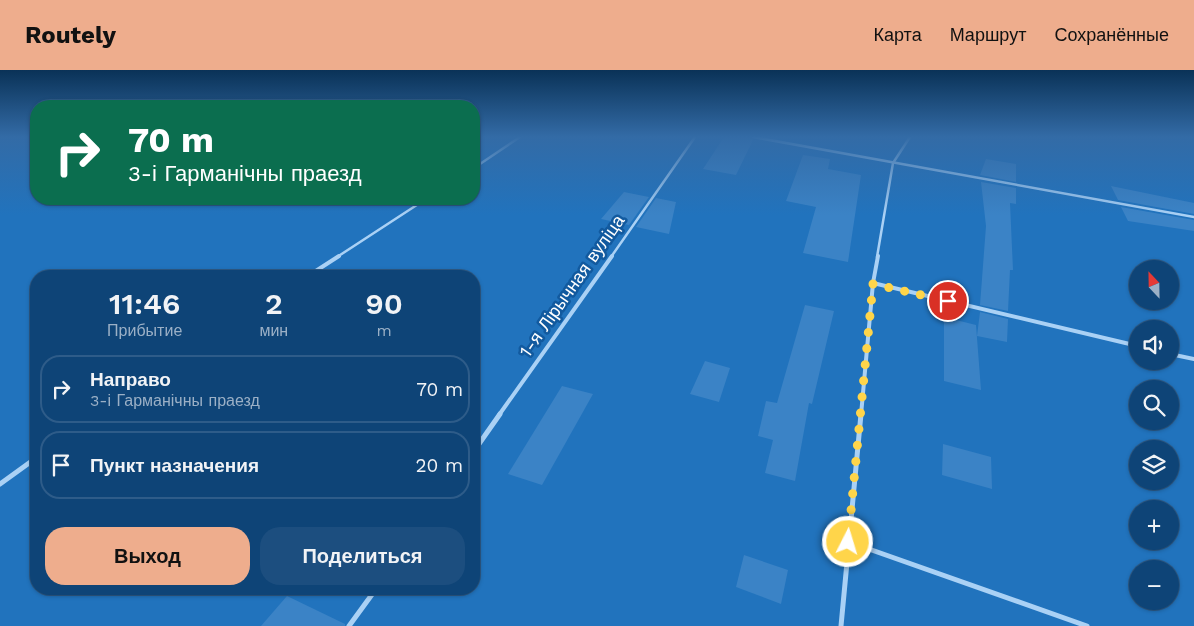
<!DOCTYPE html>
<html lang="ru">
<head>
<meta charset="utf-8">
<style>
  body { margin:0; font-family:"Work Sans",sans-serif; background:#1c4e7f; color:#f1f3f6; height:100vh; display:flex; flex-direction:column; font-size:19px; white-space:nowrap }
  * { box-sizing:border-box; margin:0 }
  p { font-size:16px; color:#9bb0c6 }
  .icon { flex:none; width:28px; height:28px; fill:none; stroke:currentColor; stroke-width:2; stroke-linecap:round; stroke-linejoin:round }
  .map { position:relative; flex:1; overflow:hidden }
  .sheet { position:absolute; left:30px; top:200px; width:450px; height:325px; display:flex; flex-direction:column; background:#0e4477; border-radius:20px; box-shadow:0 1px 4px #0004,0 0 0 1px #2e5c89 }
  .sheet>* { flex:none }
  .top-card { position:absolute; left:30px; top:30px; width:450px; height:105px; border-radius:20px; box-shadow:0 1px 4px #0004,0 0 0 1px #2e5c89; background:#0b6e4f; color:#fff; overflow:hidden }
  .needle { width:32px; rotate:338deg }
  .controls { position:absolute; left:1129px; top:190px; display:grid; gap:10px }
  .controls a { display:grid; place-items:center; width:50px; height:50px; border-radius:50%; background:#0e4477; box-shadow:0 1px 4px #0004,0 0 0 1px #2e5c89; font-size:25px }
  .pin { position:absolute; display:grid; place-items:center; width:42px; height:42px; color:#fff; margin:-21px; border:2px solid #fff; border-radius:50%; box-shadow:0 1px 5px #0007 }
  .me { position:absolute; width:55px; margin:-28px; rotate:5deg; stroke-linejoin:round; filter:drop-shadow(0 0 4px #0008) }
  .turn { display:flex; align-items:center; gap:18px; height:105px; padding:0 15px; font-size:22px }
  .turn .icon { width:65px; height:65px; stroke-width:2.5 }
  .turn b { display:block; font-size:35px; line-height:42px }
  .eta { display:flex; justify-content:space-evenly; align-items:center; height:85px; text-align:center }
  .eta b { font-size:30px; font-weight:600; line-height:35px }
  .button { display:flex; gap:10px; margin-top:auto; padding:10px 15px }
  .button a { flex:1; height:58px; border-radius:20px; background:#eead8d; color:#111; font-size:20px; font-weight:600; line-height:58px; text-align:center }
  .button a+a { background:#1c4e7f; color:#f1f3f6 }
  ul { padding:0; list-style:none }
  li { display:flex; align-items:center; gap:15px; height:68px; margin:0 10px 8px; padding:0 5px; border:2px solid #2e5c89; border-radius:20px }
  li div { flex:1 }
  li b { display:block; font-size:19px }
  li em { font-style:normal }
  header { display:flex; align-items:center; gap:30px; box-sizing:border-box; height:70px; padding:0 25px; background:#eead8d; color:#111 }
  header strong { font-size:24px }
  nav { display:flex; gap:28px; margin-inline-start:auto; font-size:18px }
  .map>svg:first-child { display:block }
</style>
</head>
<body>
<header>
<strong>Routely</strong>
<nav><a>Карта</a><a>Маршрут</a><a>Сохранённые</a></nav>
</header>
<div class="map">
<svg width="1194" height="556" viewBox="0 0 1194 556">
  <rect width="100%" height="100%" fill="#125a9f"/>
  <!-- green -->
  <path fill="#2173bd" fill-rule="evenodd" d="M0 67H36V129H474V67H1194V556H0ZM1138 199H1170V231H1138ZM36 206H474V519H36ZM1138 259H1170V291H1138ZM1138 319H1170V351H1138ZM1138 379H1170V411H1138ZM1138 439H1170V471H1138ZM1138 499H1170V531H1138Z"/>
  <!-- building -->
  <g fill="#3b83c6">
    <path d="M724 67H750L753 70 736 105 703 99Z"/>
    <path d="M803 85 830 89 828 99 861 105 848 192 803 183 816 137 786 131Z"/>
    <path d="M986 89 1016 94V112L980 105Z"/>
    <path d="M981 112 1016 118V134L1010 133 1013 200H1010L1008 241 980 235 986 156Z"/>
    <path d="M1111 116 1194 133V144L1118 130Z"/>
    <path d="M624 122 649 127 629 155 601 149Z"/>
    <path d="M656 128 676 132 669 164 636 157Z"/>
    <path d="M1121 137 1194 150V161L1128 151Z"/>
    <path d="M805 235 834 241 812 334 809 333 795 411 765 403 773 370 758 366 766 331 777 333Z"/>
    <path d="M980 242 1008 249 1007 272 977 266Z"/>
    <path d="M944 247 976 255 981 320 944 311Z"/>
    <path d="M705 291 730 298 719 332 690 324Z"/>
    <path d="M562 316 593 324 542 415 508 404Z"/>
    <path d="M943 374 991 387 992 419 942 405Z"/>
    <path d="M744 485 788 500 781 534 736 517Z"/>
    <path d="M287 526 345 554V556H261Z"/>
  </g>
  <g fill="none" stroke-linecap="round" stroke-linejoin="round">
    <!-- service-far2 -->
    <g stroke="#aad1f5" stroke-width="2.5">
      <path d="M753 67 1194 147"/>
      <path d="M474 98 520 67"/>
      <path d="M337 187 426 129"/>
      <path d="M611 187 695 67"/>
      <path d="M877 187 893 93 910 67"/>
    </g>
    <!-- service-far1 -->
    <g stroke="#aad1f5" stroke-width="4">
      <path d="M308 206 339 186"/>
      <path d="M873 213 1138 276"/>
      <path d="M1170 284 1194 289"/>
      <path d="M499 345 612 186"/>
      <path d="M861 345 873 213 878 186"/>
    </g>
    <!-- service -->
    <g stroke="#aad1f5" stroke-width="5">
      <path d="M474 381 500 344"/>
      <path d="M0 414 36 388"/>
      <path d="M849 472 1087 556"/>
      <path d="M349 556 376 519"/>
      <path d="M841 556 861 344"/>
    </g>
  </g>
  <!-- sky -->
  <linearGradient id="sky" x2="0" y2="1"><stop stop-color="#0a3257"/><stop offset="0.46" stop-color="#336ba6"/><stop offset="1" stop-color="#336ba6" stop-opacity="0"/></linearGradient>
  <rect width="1194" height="145" fill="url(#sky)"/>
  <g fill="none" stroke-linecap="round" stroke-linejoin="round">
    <!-- route -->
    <path stroke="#ffd54a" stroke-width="9" stroke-dasharray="0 16.2" d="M848 472 873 214 948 231"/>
  </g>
  <g text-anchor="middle" stroke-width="5" stroke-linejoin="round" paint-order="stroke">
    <!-- street labels -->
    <g font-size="18" fill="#fff" stroke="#125a9f">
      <text transform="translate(572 216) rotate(-55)" y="6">1-я Лірычная вуліца</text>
    </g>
  </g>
</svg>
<div class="controls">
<a><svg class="needle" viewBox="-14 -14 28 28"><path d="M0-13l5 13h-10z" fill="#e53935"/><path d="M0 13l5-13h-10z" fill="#9bb0c6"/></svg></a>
<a><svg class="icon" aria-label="sound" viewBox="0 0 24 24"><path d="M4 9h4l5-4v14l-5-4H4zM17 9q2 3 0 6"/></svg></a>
<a><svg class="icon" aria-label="search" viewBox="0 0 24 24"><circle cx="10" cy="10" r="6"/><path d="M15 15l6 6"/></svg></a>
<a><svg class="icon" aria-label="layers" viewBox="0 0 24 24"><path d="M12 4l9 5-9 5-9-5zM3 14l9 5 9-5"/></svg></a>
<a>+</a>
<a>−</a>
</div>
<div class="pin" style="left:948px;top:231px;background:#d93025"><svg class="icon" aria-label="arrive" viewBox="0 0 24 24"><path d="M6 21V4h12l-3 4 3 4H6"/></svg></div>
<svg class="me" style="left:848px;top:472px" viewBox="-20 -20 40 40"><circle r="17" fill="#ffd54a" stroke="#fff" stroke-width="3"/><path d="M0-11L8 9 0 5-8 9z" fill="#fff"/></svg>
<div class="top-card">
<div class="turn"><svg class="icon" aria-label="right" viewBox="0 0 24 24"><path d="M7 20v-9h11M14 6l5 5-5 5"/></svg><div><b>70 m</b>3-і Гарманічны праезд</div></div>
</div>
<section class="sheet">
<div class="eta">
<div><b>11:46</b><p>Прибытие</p></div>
<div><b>2</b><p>мин</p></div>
<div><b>90</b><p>m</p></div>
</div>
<ul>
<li><svg class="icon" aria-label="right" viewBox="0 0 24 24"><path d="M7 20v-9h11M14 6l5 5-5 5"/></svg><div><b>Направо</b><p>3-і Гарманічны праезд</p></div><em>70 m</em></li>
<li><svg class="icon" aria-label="arrive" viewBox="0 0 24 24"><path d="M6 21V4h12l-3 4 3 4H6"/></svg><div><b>Пункт назначения</b></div><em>20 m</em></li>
</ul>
<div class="button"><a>Выход</a><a>Поделиться</a></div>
</section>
</div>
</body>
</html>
